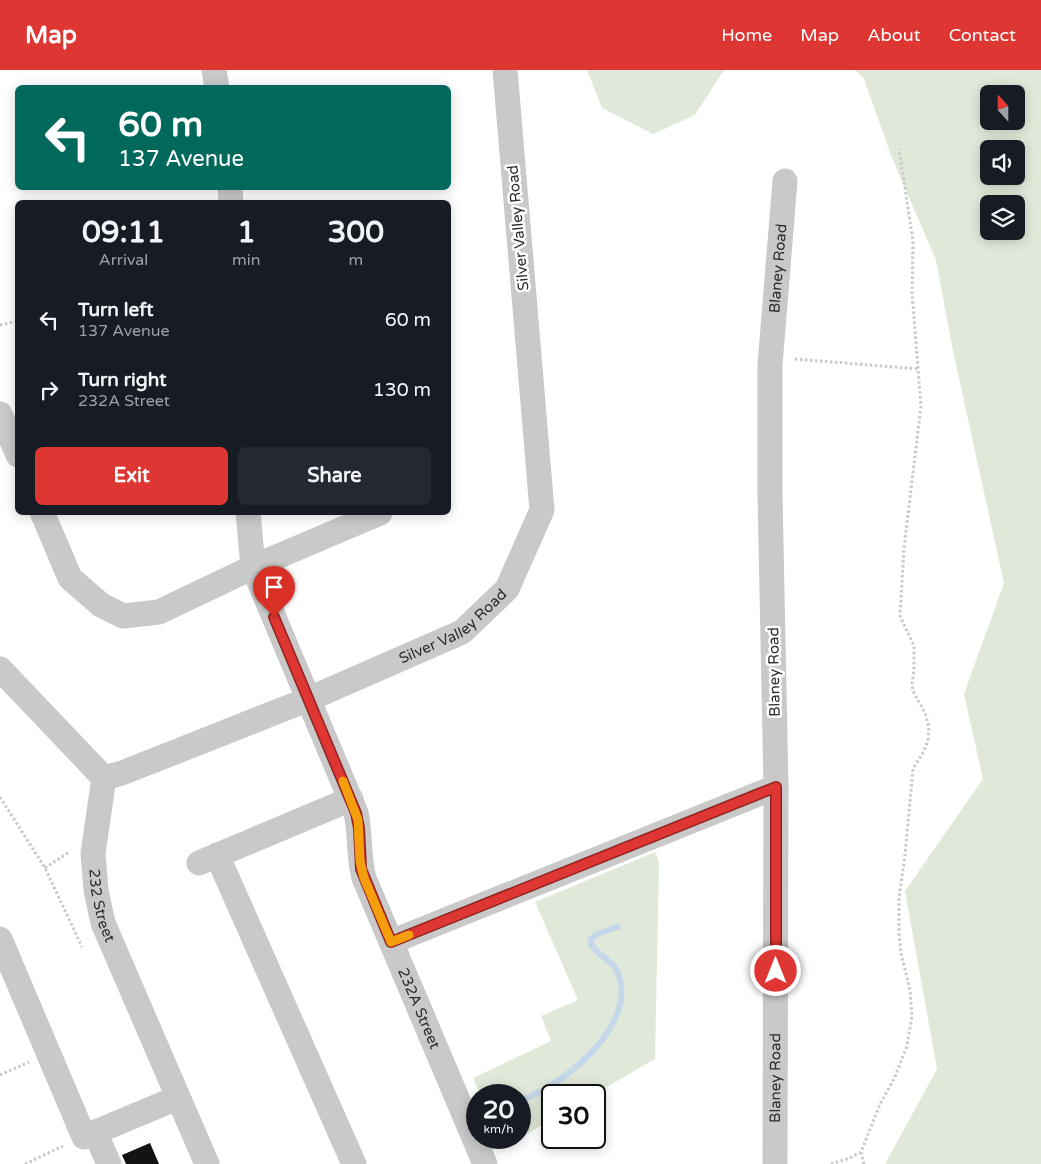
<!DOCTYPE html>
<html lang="en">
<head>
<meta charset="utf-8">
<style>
  body { margin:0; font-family:"Varela Round",sans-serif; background:#242831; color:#f1f3f6; height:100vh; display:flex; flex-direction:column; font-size:19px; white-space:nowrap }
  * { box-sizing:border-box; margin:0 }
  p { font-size:16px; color:#9ea1a6 }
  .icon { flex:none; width:28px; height:28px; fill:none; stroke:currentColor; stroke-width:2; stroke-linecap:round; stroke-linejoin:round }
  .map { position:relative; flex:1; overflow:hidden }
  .side { position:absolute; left:15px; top:130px; width:436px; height:315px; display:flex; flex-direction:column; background:#171b24; border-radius:8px; box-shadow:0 2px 12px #0003 }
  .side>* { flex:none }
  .guide { position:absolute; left:15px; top:15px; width:436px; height:105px; border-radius:8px; box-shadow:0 2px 12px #0003; background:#00695c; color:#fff; overflow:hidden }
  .needle { width:32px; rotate:339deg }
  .controls { position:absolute; left:980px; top:15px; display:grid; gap:10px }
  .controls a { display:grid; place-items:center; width:45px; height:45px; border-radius:8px; background:#171b24; box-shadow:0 2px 12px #0003; font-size:25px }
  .speed { position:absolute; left:466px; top:1014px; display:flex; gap:10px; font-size:25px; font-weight:700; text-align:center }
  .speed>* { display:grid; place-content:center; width:65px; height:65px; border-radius:50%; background:#171b24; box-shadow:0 2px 12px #0003; line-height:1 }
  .speed small { font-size:12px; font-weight:400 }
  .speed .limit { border:2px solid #111; border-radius:8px; background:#fff; color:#111 }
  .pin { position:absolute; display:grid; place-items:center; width:42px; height:42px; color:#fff; margin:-51px -21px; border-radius:50% 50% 50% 0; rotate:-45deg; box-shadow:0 0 5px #0007 }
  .pin .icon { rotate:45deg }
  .me { position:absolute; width:55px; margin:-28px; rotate:0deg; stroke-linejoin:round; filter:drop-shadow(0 0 4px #0008) }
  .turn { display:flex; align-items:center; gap:18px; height:105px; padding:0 20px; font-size:22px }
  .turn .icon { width:65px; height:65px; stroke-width:2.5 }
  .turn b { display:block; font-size:35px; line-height:42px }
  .eta { display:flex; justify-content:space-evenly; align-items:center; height:85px; text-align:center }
  .eta b { font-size:30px; font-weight:700; line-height:35px }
  .cta { display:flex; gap:10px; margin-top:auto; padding:10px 20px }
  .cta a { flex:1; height:58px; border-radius:8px; background:#de3632; color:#fff; font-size:20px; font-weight:700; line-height:58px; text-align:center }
  .cta a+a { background:#242831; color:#f1f3f6 }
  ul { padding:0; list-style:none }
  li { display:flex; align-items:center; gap:15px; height:70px; padding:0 20px }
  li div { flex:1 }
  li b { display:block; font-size:19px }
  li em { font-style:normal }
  header { display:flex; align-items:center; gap:30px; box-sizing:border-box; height:70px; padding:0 25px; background:#de3632; color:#fff }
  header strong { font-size:24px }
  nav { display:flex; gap:28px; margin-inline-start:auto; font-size:18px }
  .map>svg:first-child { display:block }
</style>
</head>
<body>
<header>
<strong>Map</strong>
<nav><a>Home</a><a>Map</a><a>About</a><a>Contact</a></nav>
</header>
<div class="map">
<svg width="1041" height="1094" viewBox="0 0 1041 1094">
  <rect width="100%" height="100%" fill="#fff"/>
  <!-- green -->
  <g fill="#e0e9d9" fill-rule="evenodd">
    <path d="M587 0H724L695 45 653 64 602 38Z"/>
    <path d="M855 0H1041V1094H885L937 999 905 821 983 709 964 624 1004 513 953 281 936 190 892 88 864 9ZM989 24H1016V51H989ZM989 79H1016V106H989ZM989 134H1016V161H989Z"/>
    <path d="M655 782 659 792 655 989 593 1025H552V1049L503 1078 499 1068H520V1025H480L473 1008 551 971 541 946 578 930 535 832Z"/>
  </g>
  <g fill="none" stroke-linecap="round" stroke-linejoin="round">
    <!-- stream -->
    <path stroke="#c5d8e9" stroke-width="6" d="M522 1030C564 1015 641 953 617 901 611 889 592 883 590 870L597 864 618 857"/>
  </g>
  <!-- building -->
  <path fill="#131313" d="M150 1073 159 1094H126L122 1085Z"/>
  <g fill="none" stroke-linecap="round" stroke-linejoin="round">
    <!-- path -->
    <g stroke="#c9c9c9" stroke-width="3" stroke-dasharray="2.5 2.5" stroke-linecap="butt">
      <path d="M0 255 18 251"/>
      <path d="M795 289 919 299"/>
      <path d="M0 727 45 798 82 877"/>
      <path d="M45 798 69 782"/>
      <path d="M0 1005 29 992"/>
      <path d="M861 1082 864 1094"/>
      <path d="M25 1094 63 1076"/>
      <path d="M831 1094 850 1088 861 1082 880 1034 894 1009 907 976 912 946 910 920 901 883 899 863V828L905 785 913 699 924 681 928 670 929 657 925 643 913 621 912 613 914 600V576L900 546 904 478 921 336 912 223 913 171 899 79"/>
    </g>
    <!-- minor -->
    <g stroke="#c9c9c9" stroke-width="25">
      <path d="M214 0 217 18"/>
      <path d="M230 118 231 132"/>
      <path d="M0 344 18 385"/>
      <path d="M42 442 70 508 101 535 123 546 159 542 253 497 380 443"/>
      <path id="s1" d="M248 442 253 497 356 743C361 765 358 787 364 808L485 1094"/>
      <path d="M0 599 104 708"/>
      <path id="s2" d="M104 708 122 703 309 629 462 562 507 519 542 440 505 0"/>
      <path id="s3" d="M104 708 93 783 96 820 103 853 207 1094"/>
      <path d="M217 785 354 1094"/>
      <path d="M199 793 351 729"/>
      <path d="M0 869 84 1067 177 1028"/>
      <path d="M391 872 776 717"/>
      <path d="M95 1062 109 1094"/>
      <path id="s4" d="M775 1094 776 717 770 424V295L785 111"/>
    </g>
  </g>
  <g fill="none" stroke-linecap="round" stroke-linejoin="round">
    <!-- route casing -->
    <g stroke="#902320" stroke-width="12">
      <path id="route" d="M274 547 356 743 359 758 361 799 391 872 776 717V901"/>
    </g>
    <!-- route -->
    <use href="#route" stroke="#de3632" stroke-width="9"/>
    <!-- slow -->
    <path stroke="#f59e0b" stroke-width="9" d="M343 711 358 750 360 791 364 808 391 872 409 865"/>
  </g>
  <g text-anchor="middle" stroke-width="5" stroke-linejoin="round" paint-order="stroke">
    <!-- street labels -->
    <g font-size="15" fill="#2c2c2c" stroke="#fff">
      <text transform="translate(518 158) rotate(-95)" y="5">Silver Valley Road</text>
      <text dy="5" stroke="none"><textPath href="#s4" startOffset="896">Blaney Road</textPath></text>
      <text dy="5" stroke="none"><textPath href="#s2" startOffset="382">Silver Valley Road</textPath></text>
      <text transform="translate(774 602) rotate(-91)" y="5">Blaney Road</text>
      <text dy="5" stroke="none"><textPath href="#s3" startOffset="129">232 Street</textPath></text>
      <text dy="5" stroke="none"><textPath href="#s1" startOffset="529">232A Street</textPath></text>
      <text dy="5" stroke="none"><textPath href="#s4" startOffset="86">Blaney Road</textPath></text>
    </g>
  </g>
</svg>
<div class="controls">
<a><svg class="needle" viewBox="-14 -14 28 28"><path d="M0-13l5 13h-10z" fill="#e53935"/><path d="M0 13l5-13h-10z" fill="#9ea1a6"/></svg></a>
<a><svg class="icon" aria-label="sound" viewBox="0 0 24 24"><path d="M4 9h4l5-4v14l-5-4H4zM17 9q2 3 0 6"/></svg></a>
<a><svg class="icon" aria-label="layers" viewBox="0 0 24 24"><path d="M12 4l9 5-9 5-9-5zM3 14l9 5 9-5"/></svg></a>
</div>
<div class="speed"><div>20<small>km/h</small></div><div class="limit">30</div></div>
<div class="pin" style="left:274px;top:547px;background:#d93025"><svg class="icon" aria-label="arrive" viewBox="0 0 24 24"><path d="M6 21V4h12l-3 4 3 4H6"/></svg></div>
<svg class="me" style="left:776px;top:901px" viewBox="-20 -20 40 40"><circle r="17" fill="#de3632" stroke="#fff" stroke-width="3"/><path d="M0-11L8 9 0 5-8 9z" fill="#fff"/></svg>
<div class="guide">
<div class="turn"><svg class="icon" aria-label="left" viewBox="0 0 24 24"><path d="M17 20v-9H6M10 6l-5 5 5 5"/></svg><div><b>60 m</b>137 Avenue</div></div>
</div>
<section class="side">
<div class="eta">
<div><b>09:11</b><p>Arrival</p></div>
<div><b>1</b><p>min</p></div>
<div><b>300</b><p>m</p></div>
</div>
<ul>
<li><svg class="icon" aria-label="left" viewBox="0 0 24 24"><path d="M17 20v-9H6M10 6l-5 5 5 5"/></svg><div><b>Turn left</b><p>137 Avenue</p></div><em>60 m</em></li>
<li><svg class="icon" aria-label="right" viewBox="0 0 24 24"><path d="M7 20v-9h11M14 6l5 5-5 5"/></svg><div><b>Turn right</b><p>232A Street</p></div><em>130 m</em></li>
</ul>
<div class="cta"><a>Exit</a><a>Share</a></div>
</section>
</div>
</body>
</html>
